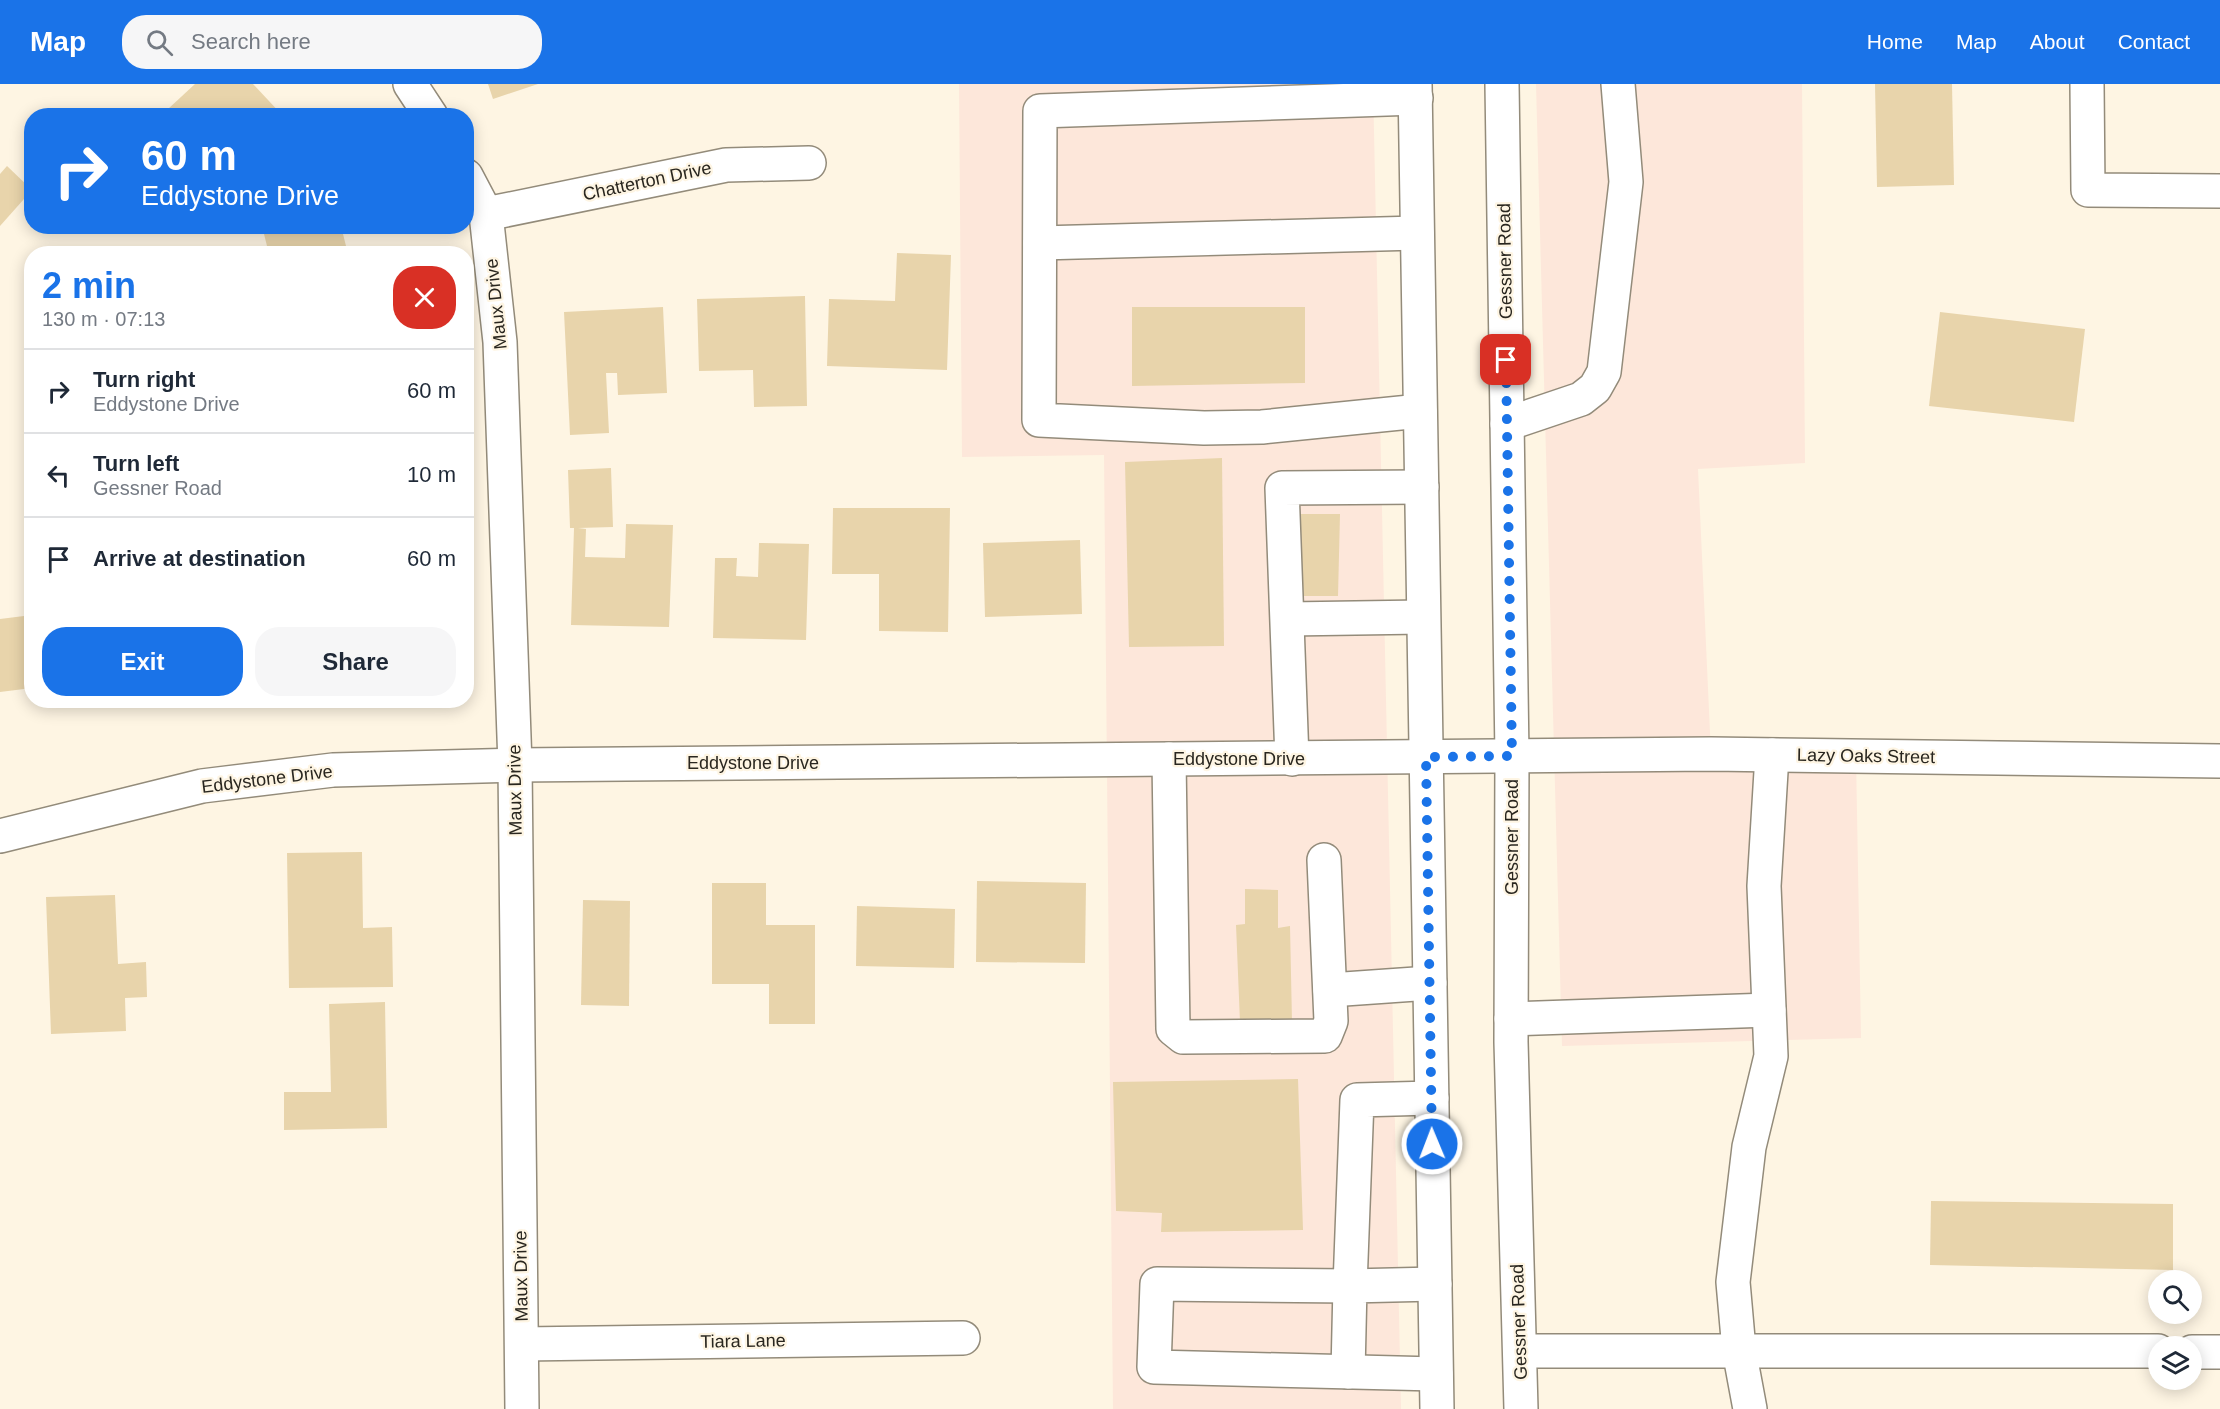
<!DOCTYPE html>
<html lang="en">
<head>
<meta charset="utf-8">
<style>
  body { margin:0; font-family:Arial,sans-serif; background:#f6f6f7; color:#1f2937; height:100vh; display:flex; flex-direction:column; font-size:22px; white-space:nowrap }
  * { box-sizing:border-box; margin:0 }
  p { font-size:20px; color:#747a83 }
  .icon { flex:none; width:33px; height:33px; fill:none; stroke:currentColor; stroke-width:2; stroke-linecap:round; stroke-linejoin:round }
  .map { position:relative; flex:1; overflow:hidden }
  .panel { position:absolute; left:24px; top:162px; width:450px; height:462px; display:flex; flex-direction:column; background:#fff; border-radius:24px; box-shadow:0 3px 15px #0003 }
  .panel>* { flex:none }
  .hud { position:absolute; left:24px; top:24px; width:450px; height:126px; border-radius:24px; box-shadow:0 3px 15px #0003; background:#1a73e8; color:#fff; overflow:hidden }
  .fabs { position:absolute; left:2148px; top:1186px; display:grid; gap:12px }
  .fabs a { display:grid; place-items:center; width:54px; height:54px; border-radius:50%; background:#fff; box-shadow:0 3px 15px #0003; font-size:30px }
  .pin { position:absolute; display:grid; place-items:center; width:51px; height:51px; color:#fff; margin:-26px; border-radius:12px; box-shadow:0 3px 9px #0006 }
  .me { position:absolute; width:66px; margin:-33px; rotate:359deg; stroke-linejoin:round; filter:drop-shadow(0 0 4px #0008) }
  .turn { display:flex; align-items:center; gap:21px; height:126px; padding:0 18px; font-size:27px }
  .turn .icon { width:78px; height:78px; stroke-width:2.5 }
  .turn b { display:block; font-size:42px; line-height:51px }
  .round { display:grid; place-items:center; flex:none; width:63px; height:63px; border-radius:24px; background:#f6f6f7 }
  .summary { display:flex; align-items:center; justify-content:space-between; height:102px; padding:0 18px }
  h1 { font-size:36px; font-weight:700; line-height:45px; color:#1a73e8 }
  .button { display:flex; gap:12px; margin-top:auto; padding:12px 18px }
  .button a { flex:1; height:69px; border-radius:24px; background:#1a73e8; color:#fff; font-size:24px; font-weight:700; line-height:69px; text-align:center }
  .button a+a { background:#f6f6f7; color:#1f2937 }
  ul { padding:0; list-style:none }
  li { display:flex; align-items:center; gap:18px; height:84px; padding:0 18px; border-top:2px solid #e0e1e3 }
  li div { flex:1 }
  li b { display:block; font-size:22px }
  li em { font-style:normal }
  header { display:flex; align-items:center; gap:36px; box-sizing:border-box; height:84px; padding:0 30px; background:#1a73e8; color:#fff }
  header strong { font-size:28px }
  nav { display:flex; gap:33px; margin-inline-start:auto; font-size:21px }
  .search { width:420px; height:54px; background:#f6f6f7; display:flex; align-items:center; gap:15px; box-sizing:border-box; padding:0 21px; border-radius:24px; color:#747a83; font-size:22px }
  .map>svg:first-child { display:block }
</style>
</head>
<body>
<header>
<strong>Map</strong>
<div class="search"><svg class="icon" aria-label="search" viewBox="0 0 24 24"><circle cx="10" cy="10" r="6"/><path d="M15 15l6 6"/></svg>Search here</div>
<nav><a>Home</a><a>Map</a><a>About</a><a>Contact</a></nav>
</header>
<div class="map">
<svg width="2220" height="1325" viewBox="0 0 2220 1325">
  <rect width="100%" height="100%" fill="#fef5e3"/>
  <!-- commercial -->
  <g fill="#fde7da">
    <path d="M959 0H1373L1401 1325H1113L1104 371 962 373Z"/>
    <path d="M1536 0H1802L1805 379 1698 385 1711 670 1856 672 1861 954 1562 962Z"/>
  </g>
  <!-- building -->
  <g fill="#e8d4ab">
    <path d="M195 0H253L283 32H175L168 25Z"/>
    <path d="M488 0H538L493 15Z"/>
    <path d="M1875 0H1952L1954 101 1877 103Z"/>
    <path d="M7 82 32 106 0 142V90Z"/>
    <path d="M262 142H341L348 170H269Z"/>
    <path d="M897 169 951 171 947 286 827 282 829 215 895 217Z"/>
    <path d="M805 212 807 322 754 323 753 286 699 287 697 215Z"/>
    <path d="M663 223 667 309 618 311 617 289H606L609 349 570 351 564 228Z"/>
    <path d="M1132 223H1305V299L1132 302Z"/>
    <path d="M1940 228 2085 245 2074 338 1929 322Z"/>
    <path d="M1222 374 1224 562 1129 563 1125 378Z"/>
    <path d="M611 384 613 443 578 444 586 445 585 473 625 474 626 440 673 441 669 543 571 541 574 444H570L568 386Z"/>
    <path d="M833 424H950L948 548 879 547V490H832Z"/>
    <path d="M1301 430H1340L1338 512H1301Z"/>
    <path d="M1080 456 1082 530 985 533 983 459Z"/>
    <path d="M759 459 809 460 806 556 713 554 715 474H737L736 492 758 493Z"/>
    <path d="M32 531V604L0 608V535Z"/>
    <path d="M362 768 363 844 392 843 393 903 289 904 287 769Z"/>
    <path d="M977 797 1086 799 1085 879 976 878Z"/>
    <path d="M712 799H766V841H815V940H769V900H712Z"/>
    <path d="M1245 805 1278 806V844L1290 842 1292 937 1240 938 1236 841 1245 840Z"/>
    <path d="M115 811 118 880 146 878 147 913 125 914 126 947 51 950 46 813Z"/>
    <path d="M583 816 630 817 629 922 581 921Z"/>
    <path d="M857 822 955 825 954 884 856 882Z"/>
    <path d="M385 918 387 1044 284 1046V1008H331L329 920Z"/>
    <path d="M1298 995 1303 1146 1161 1148 1162 1129 1116 1127 1113 998Z"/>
    <path d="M1931 1117 2173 1120V1186L1930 1181Z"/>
  </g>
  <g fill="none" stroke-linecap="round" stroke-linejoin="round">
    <!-- minor casing -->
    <g stroke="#938b7a" stroke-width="36">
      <g id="minor">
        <path d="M410 0 431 32"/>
        <path d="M2087 0 2088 106 2220 107"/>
        <path d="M1416 14 1040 27 1039 336 1204 344 1262 343 1420 327"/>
        <path d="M466 92 486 130 500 258 515 681 522 1325"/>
        <path d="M486 130 726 81 809 79"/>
        <path d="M1040 159 1417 149"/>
        <path d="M1507 340 1581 315 1595 304 1604 288 1626 98 1618 0"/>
        <path d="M1288 535 1423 533"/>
        <path d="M1169 675 1173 945 1183 953 1325 952 1331 937 1324 776"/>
        <path d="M1292 675 1282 404 1422 403"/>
        <path d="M0 752 202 702 333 686 515 681 1711 670 2220 677"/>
        <path d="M1330 906 1430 899"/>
        <path d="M1511 935 1769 926"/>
        <path d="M1432 1014 1357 1016 1350 1202 1157 1200 1154 1283 1436 1290"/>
        <path d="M522 1260 963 1254"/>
        <path d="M1520 1267H2158"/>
        <path d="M2192 1268H2220"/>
        <path d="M1348 1288 1350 1202 1435 1200"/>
        <path d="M1750 1325 1739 1266 1733 1198 1749 1063 1771 972 1764 802 1772 671"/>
      </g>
    </g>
    <!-- major casing -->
    <g stroke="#938b7a" stroke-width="36">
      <g id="major">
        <path d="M1415 0 1437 1325"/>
        <path d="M1502 0 1512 672 1511 958 1521 1325"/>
      </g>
    </g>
    <!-- minor -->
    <use href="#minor" stroke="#fff" stroke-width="33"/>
    <!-- major -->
    <use href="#major" stroke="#fff" stroke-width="33"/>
  </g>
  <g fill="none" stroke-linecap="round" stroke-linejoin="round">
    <!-- route -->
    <path stroke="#1a73e8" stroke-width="10" stroke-dasharray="0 18" d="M1432 1060 1426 673 1512 672 1506 276"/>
  </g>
  <g text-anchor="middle" stroke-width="4.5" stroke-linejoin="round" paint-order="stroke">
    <!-- street labels -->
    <g font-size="18" fill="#29261f" stroke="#fef5e3">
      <text transform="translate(647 97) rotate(-12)" y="6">Chatterton Drive</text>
      <text transform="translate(1505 177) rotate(-91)" y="6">Gessner Road</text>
      <text transform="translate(496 220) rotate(-96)" y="6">Maux Drive</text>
      <text transform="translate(1866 672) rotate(1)" y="6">Lazy Oaks Street</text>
      <text x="1239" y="681">Eddystone Drive</text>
      <text x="753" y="685">Eddystone Drive</text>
      <text transform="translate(267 695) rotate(-7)" y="6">Eddystone Drive</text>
      <text transform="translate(515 706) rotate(-91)" y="6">Maux Drive</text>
      <text transform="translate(1512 753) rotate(-90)" y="6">Gessner Road</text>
      <text transform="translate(521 1192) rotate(-91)" y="6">Maux Drive</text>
      <text transform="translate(1519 1238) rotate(-92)" y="6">Gessner Road</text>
      <text transform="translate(743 1257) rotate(-1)" y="6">Tiara Lane</text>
    </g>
  </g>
</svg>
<div class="fabs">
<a><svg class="icon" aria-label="search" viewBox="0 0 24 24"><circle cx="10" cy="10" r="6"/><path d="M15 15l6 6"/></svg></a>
<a><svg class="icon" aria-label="layers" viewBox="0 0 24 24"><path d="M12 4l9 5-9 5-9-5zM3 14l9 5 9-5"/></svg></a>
</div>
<div class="pin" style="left:1506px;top:276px;background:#d93025"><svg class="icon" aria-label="arrive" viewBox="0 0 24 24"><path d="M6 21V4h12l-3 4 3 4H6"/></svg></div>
<svg class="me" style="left:1432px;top:1060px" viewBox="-20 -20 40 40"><circle r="17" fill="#1a73e8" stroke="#fff" stroke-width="3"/><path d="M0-11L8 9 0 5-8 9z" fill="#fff"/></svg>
<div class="hud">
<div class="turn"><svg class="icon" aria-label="right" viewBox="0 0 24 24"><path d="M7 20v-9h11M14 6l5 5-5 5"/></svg><div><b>60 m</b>Eddystone Drive</div></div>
</div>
<section class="panel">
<div class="summary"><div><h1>2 min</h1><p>130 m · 07:13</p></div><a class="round" style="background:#d93025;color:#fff"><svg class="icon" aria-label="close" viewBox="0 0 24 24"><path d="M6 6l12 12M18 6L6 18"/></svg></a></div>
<ul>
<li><svg class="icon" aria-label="right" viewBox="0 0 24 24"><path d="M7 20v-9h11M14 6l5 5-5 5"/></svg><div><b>Turn right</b><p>Eddystone Drive</p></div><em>60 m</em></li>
<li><svg class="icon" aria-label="left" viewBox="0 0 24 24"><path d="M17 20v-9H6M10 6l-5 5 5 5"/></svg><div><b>Turn left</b><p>Gessner Road</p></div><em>10 m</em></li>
<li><svg class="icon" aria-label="arrive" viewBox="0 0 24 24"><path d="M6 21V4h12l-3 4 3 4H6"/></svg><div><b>Arrive at destination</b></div><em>60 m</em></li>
</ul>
<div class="button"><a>Exit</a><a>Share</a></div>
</section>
</div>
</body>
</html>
